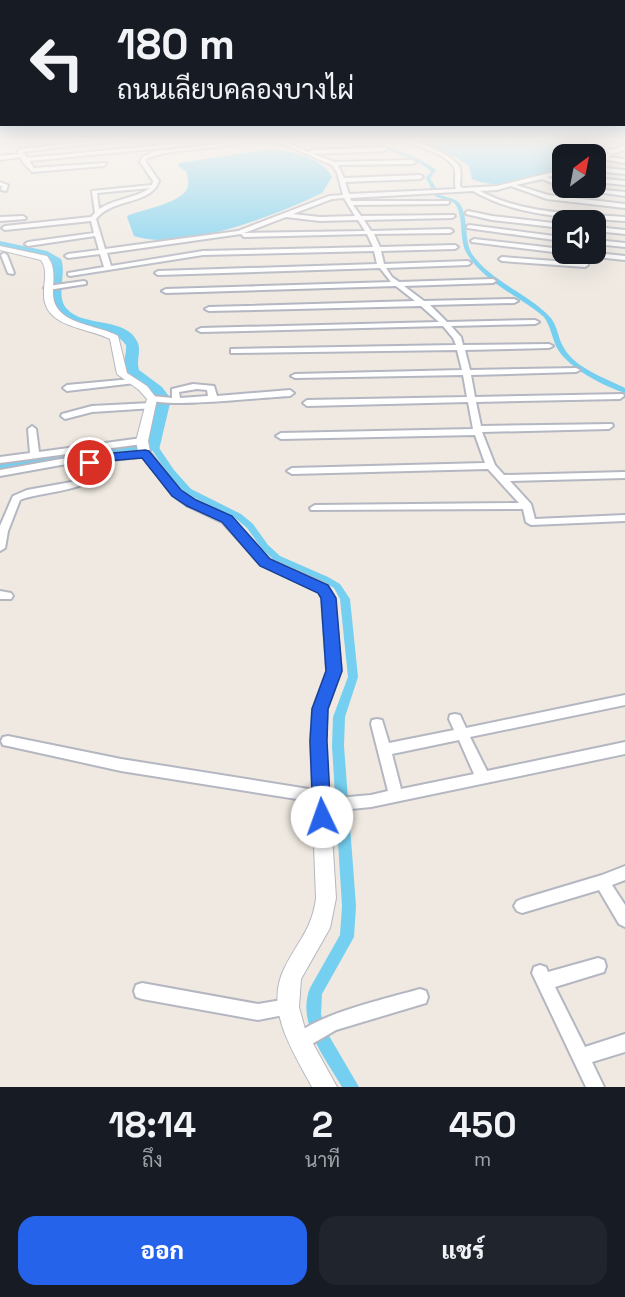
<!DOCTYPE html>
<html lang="th">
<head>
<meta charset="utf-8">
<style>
  body { margin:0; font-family:"Space Grotesk",Sarabun,sans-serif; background:#20242c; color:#f1f3f6; height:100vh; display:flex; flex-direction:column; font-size:22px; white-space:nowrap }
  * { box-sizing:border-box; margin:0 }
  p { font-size:20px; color:#9ea1a6 }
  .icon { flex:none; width:33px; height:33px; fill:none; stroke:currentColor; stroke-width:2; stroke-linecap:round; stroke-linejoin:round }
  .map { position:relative; height:1087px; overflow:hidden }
  .side { display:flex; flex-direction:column; background:#171b24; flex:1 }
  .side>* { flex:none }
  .guide { position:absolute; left:0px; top:0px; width:626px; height:126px; box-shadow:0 6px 24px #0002; background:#171b24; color:#f1f3f6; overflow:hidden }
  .needle { width:39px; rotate:32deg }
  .buttons { position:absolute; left:552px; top:144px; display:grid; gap:12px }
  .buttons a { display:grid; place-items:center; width:54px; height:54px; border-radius:12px; background:#171b24; box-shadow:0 6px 24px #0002; font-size:30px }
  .pin { position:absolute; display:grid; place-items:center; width:51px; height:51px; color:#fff; margin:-26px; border:3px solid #fff; border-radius:50%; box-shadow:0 2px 6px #0007 }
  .me { position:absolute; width:66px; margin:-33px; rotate:357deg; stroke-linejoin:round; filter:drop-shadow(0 0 4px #0008) }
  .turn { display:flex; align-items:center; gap:21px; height:126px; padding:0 18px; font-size:27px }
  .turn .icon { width:78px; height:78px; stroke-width:2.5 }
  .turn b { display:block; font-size:42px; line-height:51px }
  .eta { display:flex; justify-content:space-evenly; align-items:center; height:102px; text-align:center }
  .eta b { font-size:36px; font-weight:800; line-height:42px }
  .cta { display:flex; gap:12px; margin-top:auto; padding:12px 18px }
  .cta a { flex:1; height:69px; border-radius:18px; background:#2563eb; color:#fff; font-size:24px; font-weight:800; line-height:69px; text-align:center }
  .cta a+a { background:#20242c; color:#f1f3f6 }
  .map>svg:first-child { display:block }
</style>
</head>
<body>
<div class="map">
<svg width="625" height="1087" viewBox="0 0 625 1087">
  <rect width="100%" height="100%" fill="#efe9e1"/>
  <!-- water -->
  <g fill="#75cff0">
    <path d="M412 138H541L570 148 577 154H562V167C533 178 503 192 472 179L469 166 455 157Z"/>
    <path d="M270 149C291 151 322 157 332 177L322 193C276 215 184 252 134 236L127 217 129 215C142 210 186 202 188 186 189 182 187 176 187 172L178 166 179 163Z"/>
  </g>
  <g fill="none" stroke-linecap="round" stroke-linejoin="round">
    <!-- canal -->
    <g fill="#75cff0" fill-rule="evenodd">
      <path d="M361 138H366C390 150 415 153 436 170L430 178 440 195C445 197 453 198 457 201 470 211 463 240 472 254 491 281 525 292 548 315 558 324 557 337 564 348 575 368 605 378 625 388V393C604 386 569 369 557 348 552 338 551 327 544 317 519 296 482 281 466 252 459 240 464 212 454 203 449 200 442 199 436 197L426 178 431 171C411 154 383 152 361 138Z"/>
      <path d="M151 445H157L174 470 191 489 241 514 253 524 268 545 280 556 328 577 340 584 350 599 358 677 345 717 344 746 356 906 354 937 322 994 321 1014 325 1029 359 1087H342C326 1059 296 1023 310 988L340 935 342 906 332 746 333 717 348 677 340 599 334 588 322 581 274 560 262 549 247 528 235 518 185 493 168 474 150 447Z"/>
    </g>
    <!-- river -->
    <path fill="#75cff0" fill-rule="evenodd" d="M0 241 47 251 61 259C67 274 55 296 67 309 84 328 127 316 138 343 141 352 136 361 139 370L162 387 171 399 159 450 0 470V462L148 443 157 399C149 386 125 382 124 364 124 358 127 351 126 345 109 320 61 335 52 301 49 288 53 275 52 262L40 255 0 247Z"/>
    <!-- street casing -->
    <g stroke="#b4b7c1" stroke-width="4">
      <g id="street">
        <path d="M121 138H137L23 152 27 158 183 143 182 138H187L189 142 184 146 29 161 34 168 106 163 104 166 32 172 22 161 21 157 0 160V156L19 154 17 151 20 149Z"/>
        <path d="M243 138H251C219 153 179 145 146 159V162L159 181C151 205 112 198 96 219L105 249 238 231 329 196 343 195 337 172 332 165 269 138 281 140 344 138 286 142 309 152 312 150 384 147 387 149 384 151 313 154 335 162 413 160 416 162 413 164 338 165 344 178 420 175 423 177 420 179 345 182 349 194 456 189C453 182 458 172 453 166 443 151 413 146 398 138 411 138 452 154 459 166 462 172 460 180 460 186L462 188 497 186 562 170V174L547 177 562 183V187L542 179 516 185 548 195 625 204V208L547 199 511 186 497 190 480 191C525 215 576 213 625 217V221C573 217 520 218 473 191L350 198 351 201H449V203L447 204 353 205 361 216 454 215 455 216 452 218 364 220 371 231 450 229 453 231 450 233 374 234 380 247 455 245 458 247 455 249 381 251 384 264 468 261 471 263 468 265 386 268 392 277 399 282 493 279 496 281 493 283 404 286 424 301 514 299 518 301 514 303 430 305 447 322 535 320 539 322 535 324 451 326 461 337 463 345 549 344 553 346 549 348 465 350 470 370 576 368 580 370 576 372 471 375 475 397 623 394 624 396 620 399 476 402 481 426 612 424 613 426 609 429 482 432 495 465 504 475 625 472V478L510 481 531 504 535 519 625 515V521L531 525 526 522 523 509 311 510 310 508 315 505 519 503 488 469 292 474 287 471 292 468 485 463 475 435 281 439 276 436 281 433 473 429 468 402 307 406 303 403 307 400 467 397 463 375 295 378 291 376 295 374 462 370 457 350 234 353H231V349L456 345 453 338 443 326 201 332 197 330 201 328 439 322 421 306 209 311 205 309 209 307 415 301 396 286 166 293 162 291 166 289 391 282 380 268 158 275 155 273 158 271 377 264 374 251 203 255 70 276 68 275V273L104 267 100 254 68 258 65 256 68 254 99 250 95 236 28 246 25 244 28 242 94 233 91 221 5 230 2 228 5 226 91 217 95 213 92 191 152 185 153 181 140 162 142 157 156 151 212 145ZM150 188C135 199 115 198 99 209L97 193ZM344 198 355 216 320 217 293 214 332 199ZM286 217 320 221 358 220 365 231 244 233ZM241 234 244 237 367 234 373 247 203 251 111 266 107 253Z"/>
        <path d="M552 138H561L613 150 625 145V149L607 157 625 159V163L602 159 596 161V158L609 152Z"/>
        <path d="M601 138 625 139V143L603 139Z"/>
        <path d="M596 167 625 170V174L596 171Z"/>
        <path d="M596 178 625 181V185L596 182Z"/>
        <path d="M0 182 8 185 6 191 1 190 2 186H0Z"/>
        <path d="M569 188H583L625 192V196Z"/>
        <path d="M468 211 492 216 562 224V228L492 220 466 214V212Z"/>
        <path d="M23 216 26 218 25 219 0 221V217Z"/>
        <path d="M469 225 562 237V241L467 228V226Z"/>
        <path d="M596 227 625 230V234L596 231Z"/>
        <path d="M474 239 562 249V253L472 242 471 241Z"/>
        <path d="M596 240 625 243V247L596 244Z"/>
        <path d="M4 253 7 255 14 273 13 274 8 273 1 255Z"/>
        <path d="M596 253 625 256V260L587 256 588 265 585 267 502 261 499 259 502 257 581 263 579 254Z"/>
        <path d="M84 281 86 282V284L48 290 44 288 48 286Z"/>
        <path d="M132 379H135V383L67 391 63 388 67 385Z"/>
        <path d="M193 384 214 386 217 396 290 390 294 393 290 396C265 397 164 409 148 399L152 396 172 398V389ZM197 389 207 390 208 396 180 398 179 392Z"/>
        <path d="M151 403 155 406 154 408 92 412 65 419 61 416 62 414 92 406Z"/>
        <path d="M32 426 36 429 39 452 142 438 147 441 142 444 0 463V457L30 453 28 429Z"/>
        <path d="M145 451 150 454 148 456 95 462C93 468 93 475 89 480 80 491 36 493 20 500L8 531 5 548 0 551V526L13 496 27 490 77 481 81 476 85 462 61 465 0 476V470L61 459Z"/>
        <path d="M0 591 11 593 13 596 11 599H0Z"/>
        <path d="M625 695V705L470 737 487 771 625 742V754L371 807 321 812 316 810 314 806 316 802 121 771 8 746 3 745 1 741 3 737 8 736 121 759 321 791 326 793 328 797 327 799 371 795 388 791 371 724 372 720 377 719 382 720 389 743 454 730 449 719 450 715 455 714 460 715 466 728ZM459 740 474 774 401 789 392 754Z"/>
        <path d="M625 866V880L612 885 625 905V927L619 924 599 890 522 913 517 911 514 906 517 901 522 899 602 875Z"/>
        <path d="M598 958 604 960 606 966 604 972 555 987 585 1047 625 1034V1052L592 1062 604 1087H586L532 973 534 967 540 965 546 967 548 972Z"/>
        <path d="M142 983 258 1004 288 999 294 1001 296 1007 294 1013 258 1020 142 999 136 997 134 991 136 985Z"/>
        <path d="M420 989 426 991 428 997 426 1003 336 1030 300 1051 294 1048 291 1042C302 1017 393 997 420 989Z"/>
      </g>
    </g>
    <!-- secondary casing -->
    <g stroke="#b4b7c1" stroke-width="2">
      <path id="secondary" d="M0 246 47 256C56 268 53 278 53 292 52 325 97 324 118 336L127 373 147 386 157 399 148 441 150 451 180 490 196 500 232 517 270 559 320 581 328 585 335 598 342 671 328 709 326 741 336 898 330 928 301 979 299 1007 305 1029 337 1087H312C294 1053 264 1010 284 969 297 942 312 930 316 898L310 741 312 709 326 671 321 598 318 592 310 587 260 565 222 523 186 506 172 496 138 451 136 441 147 399 139 390 117 374 110 339C87 327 42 328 44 292 44 281 48 270 41 260L0 250Z"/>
    </g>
    <!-- street -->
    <use href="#street" fill="#fff" fill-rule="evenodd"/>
    <!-- secondary -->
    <use href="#secondary" fill="#fff" fill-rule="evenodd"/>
  </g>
  <!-- sky -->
  <linearGradient id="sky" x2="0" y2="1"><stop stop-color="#7abfeb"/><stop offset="0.48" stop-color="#f8f5f2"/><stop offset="1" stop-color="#f8f5f2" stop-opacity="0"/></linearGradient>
  <rect width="625" height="290" fill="url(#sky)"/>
  <!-- route -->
  <path fill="#2563eb" stroke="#184099" stroke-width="1.5" d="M145 450 149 451 181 490 196 500 232 516 270 559 328 585 336 598 342 671 328 709 327 741 331 817 328 822 322 825 315 822 313 817 310 741 312 709 326 671 321 598 318 593 260 566 222 522 187 506 172 496 142 458 96 462 90 467 83 463 87 456 91 455Z"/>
</svg>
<div class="buttons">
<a><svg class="needle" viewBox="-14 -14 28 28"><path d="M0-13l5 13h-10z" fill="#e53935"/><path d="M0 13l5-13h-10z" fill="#9ea1a6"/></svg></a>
<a><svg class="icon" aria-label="sound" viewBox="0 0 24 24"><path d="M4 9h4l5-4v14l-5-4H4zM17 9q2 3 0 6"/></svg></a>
</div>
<div class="pin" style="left:90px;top:463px;background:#d93025"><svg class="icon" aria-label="arrive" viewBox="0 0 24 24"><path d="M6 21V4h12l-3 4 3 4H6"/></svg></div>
<svg class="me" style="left:322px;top:817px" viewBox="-20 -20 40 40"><circle r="19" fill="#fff"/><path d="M0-13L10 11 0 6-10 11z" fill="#2563eb"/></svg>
<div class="guide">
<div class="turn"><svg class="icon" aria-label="left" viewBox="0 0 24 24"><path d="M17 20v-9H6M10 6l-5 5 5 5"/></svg><div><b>180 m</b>ถนนเลียบคลองบางไผ่</div></div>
</div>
</div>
<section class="side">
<div class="eta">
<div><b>18:14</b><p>ถึง</p></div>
<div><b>2</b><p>นาที</p></div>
<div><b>450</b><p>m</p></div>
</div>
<div class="cta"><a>ออก</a><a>แชร์</a></div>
</section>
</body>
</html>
